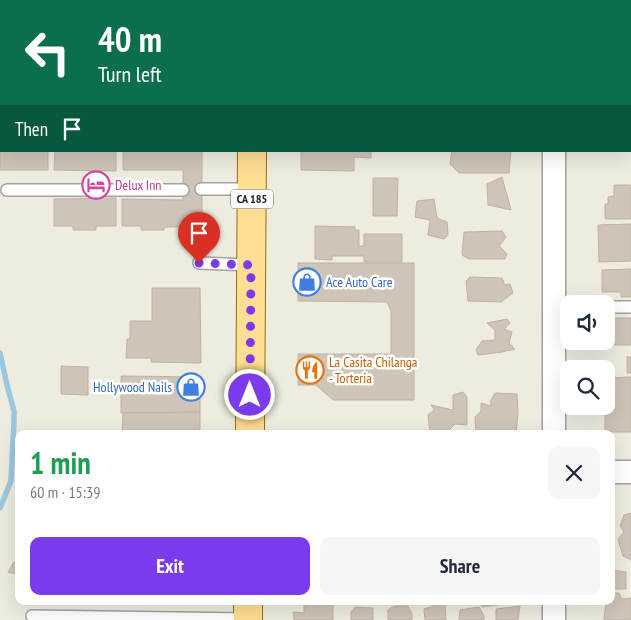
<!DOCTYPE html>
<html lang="en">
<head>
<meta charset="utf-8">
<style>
  body { margin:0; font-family:"PT Sans Narrow",sans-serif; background:#f6f6f7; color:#1f2937; height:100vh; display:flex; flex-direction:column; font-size:19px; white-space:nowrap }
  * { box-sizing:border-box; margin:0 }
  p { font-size:16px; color:#747a83 }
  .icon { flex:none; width:28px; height:28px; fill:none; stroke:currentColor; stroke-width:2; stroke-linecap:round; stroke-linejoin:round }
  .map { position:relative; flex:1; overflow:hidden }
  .details { position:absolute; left:15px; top:430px; width:600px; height:175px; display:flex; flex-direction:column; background:#fff; border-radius:10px; box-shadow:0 5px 20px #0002 }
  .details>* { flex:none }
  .banner { position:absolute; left:0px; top:0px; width:631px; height:152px; box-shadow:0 5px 20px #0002; background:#0b6e4f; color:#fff; overflow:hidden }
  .controls { position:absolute; left:560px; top:295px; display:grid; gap:10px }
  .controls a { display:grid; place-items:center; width:55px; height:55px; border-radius:10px; background:#fff; box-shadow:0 5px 20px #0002; font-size:25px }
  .pin { position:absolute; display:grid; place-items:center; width:42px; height:42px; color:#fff; margin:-51px -21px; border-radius:50% 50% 50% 0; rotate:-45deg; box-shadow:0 0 5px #0007 }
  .pin .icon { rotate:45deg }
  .me { position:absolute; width:55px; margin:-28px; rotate:0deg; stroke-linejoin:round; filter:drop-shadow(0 0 4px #0008) }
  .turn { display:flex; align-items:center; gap:18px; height:105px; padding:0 15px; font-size:22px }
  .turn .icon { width:65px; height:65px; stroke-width:2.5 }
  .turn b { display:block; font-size:35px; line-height:42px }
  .then { display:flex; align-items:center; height:48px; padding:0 15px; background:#0003; gap:10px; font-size:19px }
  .round { display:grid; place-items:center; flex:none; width:52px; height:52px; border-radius:10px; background:#f6f6f7 }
  .overview { display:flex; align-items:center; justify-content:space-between; height:85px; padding:0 15px }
  h1 { font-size:30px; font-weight:700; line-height:38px; color:#1e9e55 }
  .cta { display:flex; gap:10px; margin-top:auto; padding:10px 15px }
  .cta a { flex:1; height:58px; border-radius:10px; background:#7c3aed; color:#fff; font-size:20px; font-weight:700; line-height:58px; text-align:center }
  .cta a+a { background:#f6f6f7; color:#1f2937 }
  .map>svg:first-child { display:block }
</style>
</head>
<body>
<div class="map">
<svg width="631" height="620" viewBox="0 0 631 620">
  <rect width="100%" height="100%" fill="#eeebdf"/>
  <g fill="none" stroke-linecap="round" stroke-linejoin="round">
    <!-- stream -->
    <g stroke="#9bc8e0" stroke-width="5.5">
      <path d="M16 1V0"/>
      <path d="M0 37 1 34"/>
      <path d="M0 353 7 385 14 411V421L11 481 0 508"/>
    </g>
  </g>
  <!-- building -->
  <g fill="#cec4b8" stroke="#c1b2a1">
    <path d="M0 141H1V151H48V170H0Z"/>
    <path d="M55 151H116V171L54 170Z"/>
    <path d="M123 151H202V233H181V227H164V230H141V226H122V199L183 200V170H123Z"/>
    <path d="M301 151H371V158L354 157V171L301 170Z"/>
    <path d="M452 151H511L509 173H459L450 164Z"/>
    <path d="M502 177 511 210 488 205 487 184Z"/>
    <path d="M373 178H398L397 216H373Z"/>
    <path d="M614 185H631V219H605V204H608V197L614 196Z"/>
    <path d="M116 198V226H96V230H73V226H54V199Z"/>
    <path d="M434 199 437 218 447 222 448 235 444 239 428 235 430 220 415 217 417 201Z"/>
    <path d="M631 224V261L599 262 598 225Z"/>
    <path d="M315 226 355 227V230H359V246H364V234H402V262H364V256H332V260L315 259Z"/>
    <path d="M502 231 506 237 499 246 507 254 505 259H469L462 255 464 232Z"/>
    <path d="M298 263H414V400H333L316 385H298V354H391V311L387 302 298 301Z"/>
    <path d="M631 269V297H621V292H602V270Z"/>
    <path d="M470 277 502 278 505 285 510 284 513 293 501 302 468 301 466 281Z"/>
    <path d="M152 288H200L201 363 151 362V358H126L127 339H130V321H152Z"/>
    <path d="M606 318H631V345H602V341H606Z"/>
    <path d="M507 319 510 323 504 329 512 332 509 343 515 349 502 352 478 355 476 350 482 341 495 340V330L487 323Z"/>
    <rect x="627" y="357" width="4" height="16"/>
    <path d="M61 366 88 367V395L61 394Z"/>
    <path d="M121 376 200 377V412L121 413Z"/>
    <path d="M631 377V432H605V412H600V406H606V378Z"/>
    <path d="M463 392 467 397V425L455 424 445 434H430L428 415 434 410 431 405 453 410V395Z"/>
    <path d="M495 393 517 394 518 414 516 433 514 434H499L495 432 493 434H482L476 431 475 417 481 411V403L492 406 490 402Z"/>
    <path d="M200 412V434H122L123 413Z"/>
    <path d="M611 512 613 514V559H611Z"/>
    <path d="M631 513V560L623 556 618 539 624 532 620 526 624 515Z"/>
    <path d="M14 562 19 563V575L8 572Z"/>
    <path d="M611 570 626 572V589H611Z"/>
    <path d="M611 593H619L622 599 631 598V620H604L606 601H611Z"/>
    <path d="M304 601 333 602V620H294L293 612 304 613Z"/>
    <path d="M476 601H504V604L483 607Z"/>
    <path d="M445 602 446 620H425L424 609Z"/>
    <path d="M394 606H408L412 614V620H388V610Z"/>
    <path d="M520 606 518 620H496V609Z"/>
    <path d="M355 607 373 608V620H351V612Z"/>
    <path d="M479 607 484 616V620H459L460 610Z"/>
  </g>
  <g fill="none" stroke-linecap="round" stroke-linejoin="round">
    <!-- service casing -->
    <g stroke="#a2a2a2" stroke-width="14">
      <g id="service">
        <path d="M201 189H252"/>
        <path d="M7 190H183"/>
        <path d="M199 263 251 265"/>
        <path d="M606 307H631"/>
        <path d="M32 616 248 619"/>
      </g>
    </g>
    <!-- minor casing -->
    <g stroke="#a2a2a2" stroke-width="25">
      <g id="minor">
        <path d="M554 0V1"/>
        <path d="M554 151V434"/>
        <path d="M611 472H631"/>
        <path d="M554 620V601"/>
      </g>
    </g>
    <!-- primary casing -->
    <g stroke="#927300" stroke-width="30">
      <g id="primary">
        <path d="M254 1V0"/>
        <path d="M250 434 252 151"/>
        <path d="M248 620V601"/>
      </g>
    </g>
    <!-- service -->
    <use href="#service" stroke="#fff" stroke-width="11"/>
    <!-- minor -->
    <use href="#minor" stroke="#fff" stroke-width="22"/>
    <!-- primary -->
    <use href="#primary" stroke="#ffdd93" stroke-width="28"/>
  </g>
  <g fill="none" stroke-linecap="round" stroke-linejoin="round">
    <!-- route -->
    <path stroke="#7c3aed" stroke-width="9" stroke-dasharray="0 16.2" d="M199 263 251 265 250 395"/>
  </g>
  <!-- icons -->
  <defs>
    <g id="hotel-ring" transform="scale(1.4375)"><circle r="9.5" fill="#fff" stroke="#d1479c" stroke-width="1.5"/><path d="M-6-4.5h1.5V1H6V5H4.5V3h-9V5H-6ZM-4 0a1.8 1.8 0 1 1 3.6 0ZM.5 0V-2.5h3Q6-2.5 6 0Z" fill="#d1479c"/></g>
    <g id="shop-ring" transform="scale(1.4375)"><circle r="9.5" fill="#fff" stroke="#3f7fe0" stroke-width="1.5"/><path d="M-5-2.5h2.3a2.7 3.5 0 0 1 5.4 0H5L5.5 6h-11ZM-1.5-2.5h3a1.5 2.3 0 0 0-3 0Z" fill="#3f7fe0"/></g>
    <g id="restaurant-ring" transform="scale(1.4375)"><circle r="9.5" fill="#fff" stroke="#e8710a" stroke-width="1.5"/><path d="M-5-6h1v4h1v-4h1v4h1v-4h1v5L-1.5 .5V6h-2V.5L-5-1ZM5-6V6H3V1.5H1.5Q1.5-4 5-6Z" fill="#e8710a"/></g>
  </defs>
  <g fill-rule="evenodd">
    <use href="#hotel-ring" x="96" y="185"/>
    <use href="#shop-ring" x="307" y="282"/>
    <use href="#restaurant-ring" x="310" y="370"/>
    <use href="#shop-ring" x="191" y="387"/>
  </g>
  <g text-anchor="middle" stroke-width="5" stroke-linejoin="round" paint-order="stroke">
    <!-- shield labels -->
    <rect fill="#fff" stroke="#5f5f5f" stroke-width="1" x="231" y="189.5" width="42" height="19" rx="4"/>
    <g font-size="12" font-weight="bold" fill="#1b1b1b">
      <text x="252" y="203">CA 185</text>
    </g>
    <!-- hotel labels -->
    <g font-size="14" fill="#b23c85" stroke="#fff" text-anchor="start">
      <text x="115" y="190">Delux Inn</text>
    </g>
    <!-- shop labels -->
    <g font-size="14" fill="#366cbe" stroke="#fff" text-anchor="start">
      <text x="326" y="287">Ace Auto Care</text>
      <text x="172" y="392" text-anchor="end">Hollywood Nails</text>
    </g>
    <!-- food labels -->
    <g font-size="14" fill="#c56008" stroke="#fff" text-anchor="start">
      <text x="329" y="367">La Casita Chilanga<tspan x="329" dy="16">- Torteria</tspan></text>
    </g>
  </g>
</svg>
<div class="controls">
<a><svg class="icon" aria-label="sound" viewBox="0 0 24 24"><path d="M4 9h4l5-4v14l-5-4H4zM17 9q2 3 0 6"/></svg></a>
<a><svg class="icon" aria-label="search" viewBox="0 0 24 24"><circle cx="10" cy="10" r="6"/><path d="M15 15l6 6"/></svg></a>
</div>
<div class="pin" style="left:199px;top:263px;background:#d93025"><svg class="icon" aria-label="arrive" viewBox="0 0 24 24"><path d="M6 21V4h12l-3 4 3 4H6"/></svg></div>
<svg class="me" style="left:250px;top:395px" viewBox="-20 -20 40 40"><circle r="17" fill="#7c3aed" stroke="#fff" stroke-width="3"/><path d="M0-11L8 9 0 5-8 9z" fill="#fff"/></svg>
<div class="banner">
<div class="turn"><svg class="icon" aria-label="left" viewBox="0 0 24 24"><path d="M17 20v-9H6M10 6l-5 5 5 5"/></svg><div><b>40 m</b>Turn left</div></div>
<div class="then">Then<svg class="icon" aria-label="arrive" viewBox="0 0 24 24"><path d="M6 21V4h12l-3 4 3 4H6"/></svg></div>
</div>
<section class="details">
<div class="overview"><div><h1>1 min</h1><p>60 m · 15:39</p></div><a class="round"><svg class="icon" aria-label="close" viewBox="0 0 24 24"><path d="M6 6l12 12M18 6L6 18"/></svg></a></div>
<div class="cta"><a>Exit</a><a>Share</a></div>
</section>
</div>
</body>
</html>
